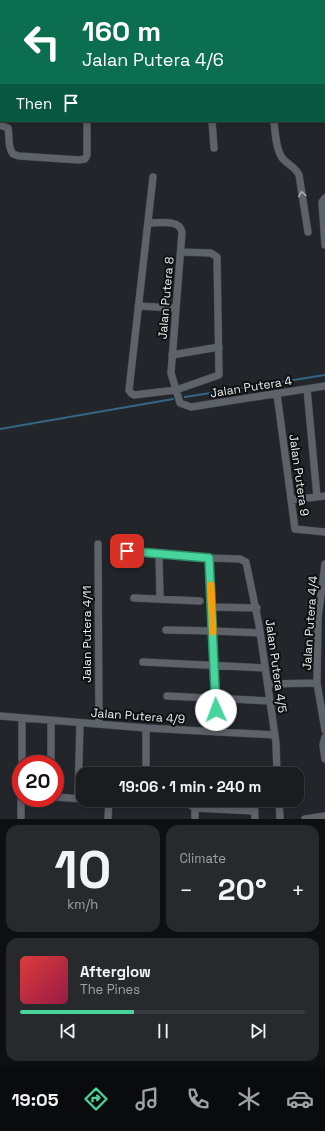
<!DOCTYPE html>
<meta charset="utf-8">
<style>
:root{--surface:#1a1c20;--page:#27292d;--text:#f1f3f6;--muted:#9fa1a5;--line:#383a3e;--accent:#48d49d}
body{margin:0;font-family:"Space Grotesk",sans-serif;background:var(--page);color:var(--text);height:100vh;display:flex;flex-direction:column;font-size:15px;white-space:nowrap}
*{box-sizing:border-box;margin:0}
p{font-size:13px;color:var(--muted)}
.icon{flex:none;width:22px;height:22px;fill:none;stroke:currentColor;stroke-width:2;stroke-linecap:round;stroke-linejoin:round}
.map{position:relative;height:819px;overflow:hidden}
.sheet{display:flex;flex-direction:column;gap:6px;padding:6px;background:#0e0f12;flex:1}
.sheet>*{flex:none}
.hud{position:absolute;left:0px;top:0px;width:325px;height:122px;box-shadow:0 2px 6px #0003,0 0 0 1px var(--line);background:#0b6e4f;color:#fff;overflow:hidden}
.speed{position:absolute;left:12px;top:755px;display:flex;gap:8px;font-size:20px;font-weight:700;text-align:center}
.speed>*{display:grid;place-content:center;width:52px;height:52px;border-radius:50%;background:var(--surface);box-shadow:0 2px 6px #0003,0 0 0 1px var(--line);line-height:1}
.speed .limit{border:6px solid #d22;background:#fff;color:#111}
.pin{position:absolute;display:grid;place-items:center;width:34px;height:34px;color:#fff;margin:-17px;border-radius:8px;box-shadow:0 2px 6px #0006}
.me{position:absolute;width:44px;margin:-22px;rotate:358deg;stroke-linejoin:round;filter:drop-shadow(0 0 3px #0008)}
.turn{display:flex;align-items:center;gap:14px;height:84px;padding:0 16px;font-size:18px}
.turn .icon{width:52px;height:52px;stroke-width:2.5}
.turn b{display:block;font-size:28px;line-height:34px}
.then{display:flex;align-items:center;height:38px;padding:0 16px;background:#0003;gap:8px;font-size:15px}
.big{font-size:30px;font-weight:600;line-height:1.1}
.sheet .card{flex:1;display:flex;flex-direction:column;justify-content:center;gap:6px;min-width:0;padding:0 14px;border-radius:12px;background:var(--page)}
.sheet .dial{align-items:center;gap:0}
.dial b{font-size:52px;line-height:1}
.song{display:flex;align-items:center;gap:12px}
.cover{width:48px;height:48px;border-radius:6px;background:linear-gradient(135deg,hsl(0 70% 55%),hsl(340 70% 35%))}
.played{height:4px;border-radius:2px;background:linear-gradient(90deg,var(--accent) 40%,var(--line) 40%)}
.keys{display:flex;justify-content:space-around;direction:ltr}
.heat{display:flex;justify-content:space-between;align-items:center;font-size:22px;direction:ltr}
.sheet .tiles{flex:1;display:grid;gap:6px;grid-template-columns:1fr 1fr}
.card:last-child{grid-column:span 2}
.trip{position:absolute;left:76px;top:767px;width:228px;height:40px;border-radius:12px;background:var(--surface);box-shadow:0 2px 6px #0003,0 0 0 1px var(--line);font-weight:600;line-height:40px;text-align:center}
.tabs{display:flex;height:64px;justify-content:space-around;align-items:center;background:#0a0b0d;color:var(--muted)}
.tabs .icon{width:28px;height:28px}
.tabs .active{color:var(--accent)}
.tabs b{font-size:18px;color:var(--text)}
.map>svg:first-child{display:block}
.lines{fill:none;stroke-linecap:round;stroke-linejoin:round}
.stream{stroke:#346685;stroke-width:2}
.canal{stroke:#346685;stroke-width:7}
.minor-casing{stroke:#414549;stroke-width:8}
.minor{stroke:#5e6269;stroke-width:7}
.oneway{stroke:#acafb4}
.route-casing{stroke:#2f8a66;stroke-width:10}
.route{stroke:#48d49d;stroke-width:7}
.slow{stroke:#f59e0b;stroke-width:7}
.labels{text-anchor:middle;stroke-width:4;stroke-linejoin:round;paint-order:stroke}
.street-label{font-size:12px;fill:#ebeef1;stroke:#0d0f11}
</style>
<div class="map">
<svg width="325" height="819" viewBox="0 0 325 819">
<rect width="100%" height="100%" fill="#22262b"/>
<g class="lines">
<path class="stream" d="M185,397L325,375
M0,429L173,399"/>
<path class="canal" d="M0,19H1
M324,23H325"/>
<defs>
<path id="minor" d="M69,1V0
M149,1V0
M0,4H1
M0,23H1
M324,29H325
M0,47L1,44
M0,65H1
M0,95H1
M212,121L214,148
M274,121C275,131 276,153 284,160C289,165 296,168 299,175L308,232
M0,125L8,128C10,137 7,146 13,154L19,156L79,160L85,159L87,155V121
M153,177L129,390L131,393L134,395L176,390L219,375L217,257L211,253L181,252
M325,198L322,202L325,245
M148,223C159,223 180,219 182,232L171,373L180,403L191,407L325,386
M138,306L176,308
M172,355L219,347
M307,389L317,497
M277,394L295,529L325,532
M291,500L325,496
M98,544L99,724
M127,551L209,558L240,559L246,562L259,625L276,743L277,774
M159,554L160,599
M209,558L216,732
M325,564L318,618L317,683L325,730
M134,598L200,601
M212,607L257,608
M166,630L213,631L260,633
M143,662L265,668
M268,684L317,683
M167,696L270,701
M0,716L146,728L275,735
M51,721V764
M325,737L323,745L325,759
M22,764V719
M146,774V728
M55,797L83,799
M78,798L80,723
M120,800L189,804L195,808V819
M254,800L255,819
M279,800L280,819
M195,808L255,811
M21,819V798
M108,819L109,800
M305,819L325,816"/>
</defs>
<use href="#minor" class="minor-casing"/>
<use href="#minor" class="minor"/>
</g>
<defs><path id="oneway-chevron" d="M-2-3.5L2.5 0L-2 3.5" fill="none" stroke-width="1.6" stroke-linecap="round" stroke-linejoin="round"/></defs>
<use class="oneway" href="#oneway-chevron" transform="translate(302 194) rotate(-98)"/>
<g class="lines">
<defs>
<path id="route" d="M127,551L209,558L216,710"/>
</defs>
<use href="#route" class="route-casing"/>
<use href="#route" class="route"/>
<path class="slow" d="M211,585L213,632"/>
</g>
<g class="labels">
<g class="street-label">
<text transform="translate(166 298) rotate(-85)" y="4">Jalan Putera 8</text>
<text transform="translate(251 387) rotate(-9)" y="4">Jalan Putera 4</text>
<text transform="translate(299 475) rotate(82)" y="4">Jalan Putera 9</text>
<text transform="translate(310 623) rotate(-86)" y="4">Jalan Putera 4/4</text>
<text transform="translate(87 634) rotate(-90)" y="4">Jalan Putera 4/11</text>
<text transform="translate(276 666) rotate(82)" y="4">Jalan Putera 4/5</text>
<text transform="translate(138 716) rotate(4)" y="4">Jalan Putera 4/9</text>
</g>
</g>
</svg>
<div class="speed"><div class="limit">20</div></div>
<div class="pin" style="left:127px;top:551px;background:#d93025"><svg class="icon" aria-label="arrive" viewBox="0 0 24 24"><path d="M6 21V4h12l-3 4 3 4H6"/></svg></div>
<svg class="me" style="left:216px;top:710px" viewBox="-20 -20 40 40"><circle r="19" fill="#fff"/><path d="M0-13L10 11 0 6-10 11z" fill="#48d49d"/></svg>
<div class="trip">19:06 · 1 min · 240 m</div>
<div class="hud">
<div class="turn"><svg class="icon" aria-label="left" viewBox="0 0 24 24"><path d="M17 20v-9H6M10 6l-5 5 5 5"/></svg><div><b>160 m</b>Jalan Putera 4/6</div></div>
<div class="then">Then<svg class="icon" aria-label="arrive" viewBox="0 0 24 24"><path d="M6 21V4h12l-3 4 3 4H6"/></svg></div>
</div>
</div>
<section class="sheet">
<div class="tiles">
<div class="card dial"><b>10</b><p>km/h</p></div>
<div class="card"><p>Climate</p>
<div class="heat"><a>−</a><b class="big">20°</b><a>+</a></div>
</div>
<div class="card">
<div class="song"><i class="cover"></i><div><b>Afterglow</b><p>The Pines</p></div></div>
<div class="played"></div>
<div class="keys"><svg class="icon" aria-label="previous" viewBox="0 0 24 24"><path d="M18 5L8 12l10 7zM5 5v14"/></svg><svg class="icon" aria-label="pause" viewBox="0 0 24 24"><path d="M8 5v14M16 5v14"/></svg><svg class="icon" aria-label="next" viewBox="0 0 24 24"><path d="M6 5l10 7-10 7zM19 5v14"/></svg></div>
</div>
</div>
</section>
<nav class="tabs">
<b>19:05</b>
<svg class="icon active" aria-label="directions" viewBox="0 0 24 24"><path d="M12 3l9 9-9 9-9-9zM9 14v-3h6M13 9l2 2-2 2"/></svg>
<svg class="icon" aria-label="music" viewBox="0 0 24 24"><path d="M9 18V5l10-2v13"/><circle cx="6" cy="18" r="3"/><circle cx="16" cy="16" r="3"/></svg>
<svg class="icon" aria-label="phone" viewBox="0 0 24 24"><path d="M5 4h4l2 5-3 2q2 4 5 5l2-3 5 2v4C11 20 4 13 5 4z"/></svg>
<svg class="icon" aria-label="climate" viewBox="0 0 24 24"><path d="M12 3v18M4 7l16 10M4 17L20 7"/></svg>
<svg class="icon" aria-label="car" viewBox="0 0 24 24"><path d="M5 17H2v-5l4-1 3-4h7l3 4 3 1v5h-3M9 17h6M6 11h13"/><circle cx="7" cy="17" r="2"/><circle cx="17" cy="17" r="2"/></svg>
</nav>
